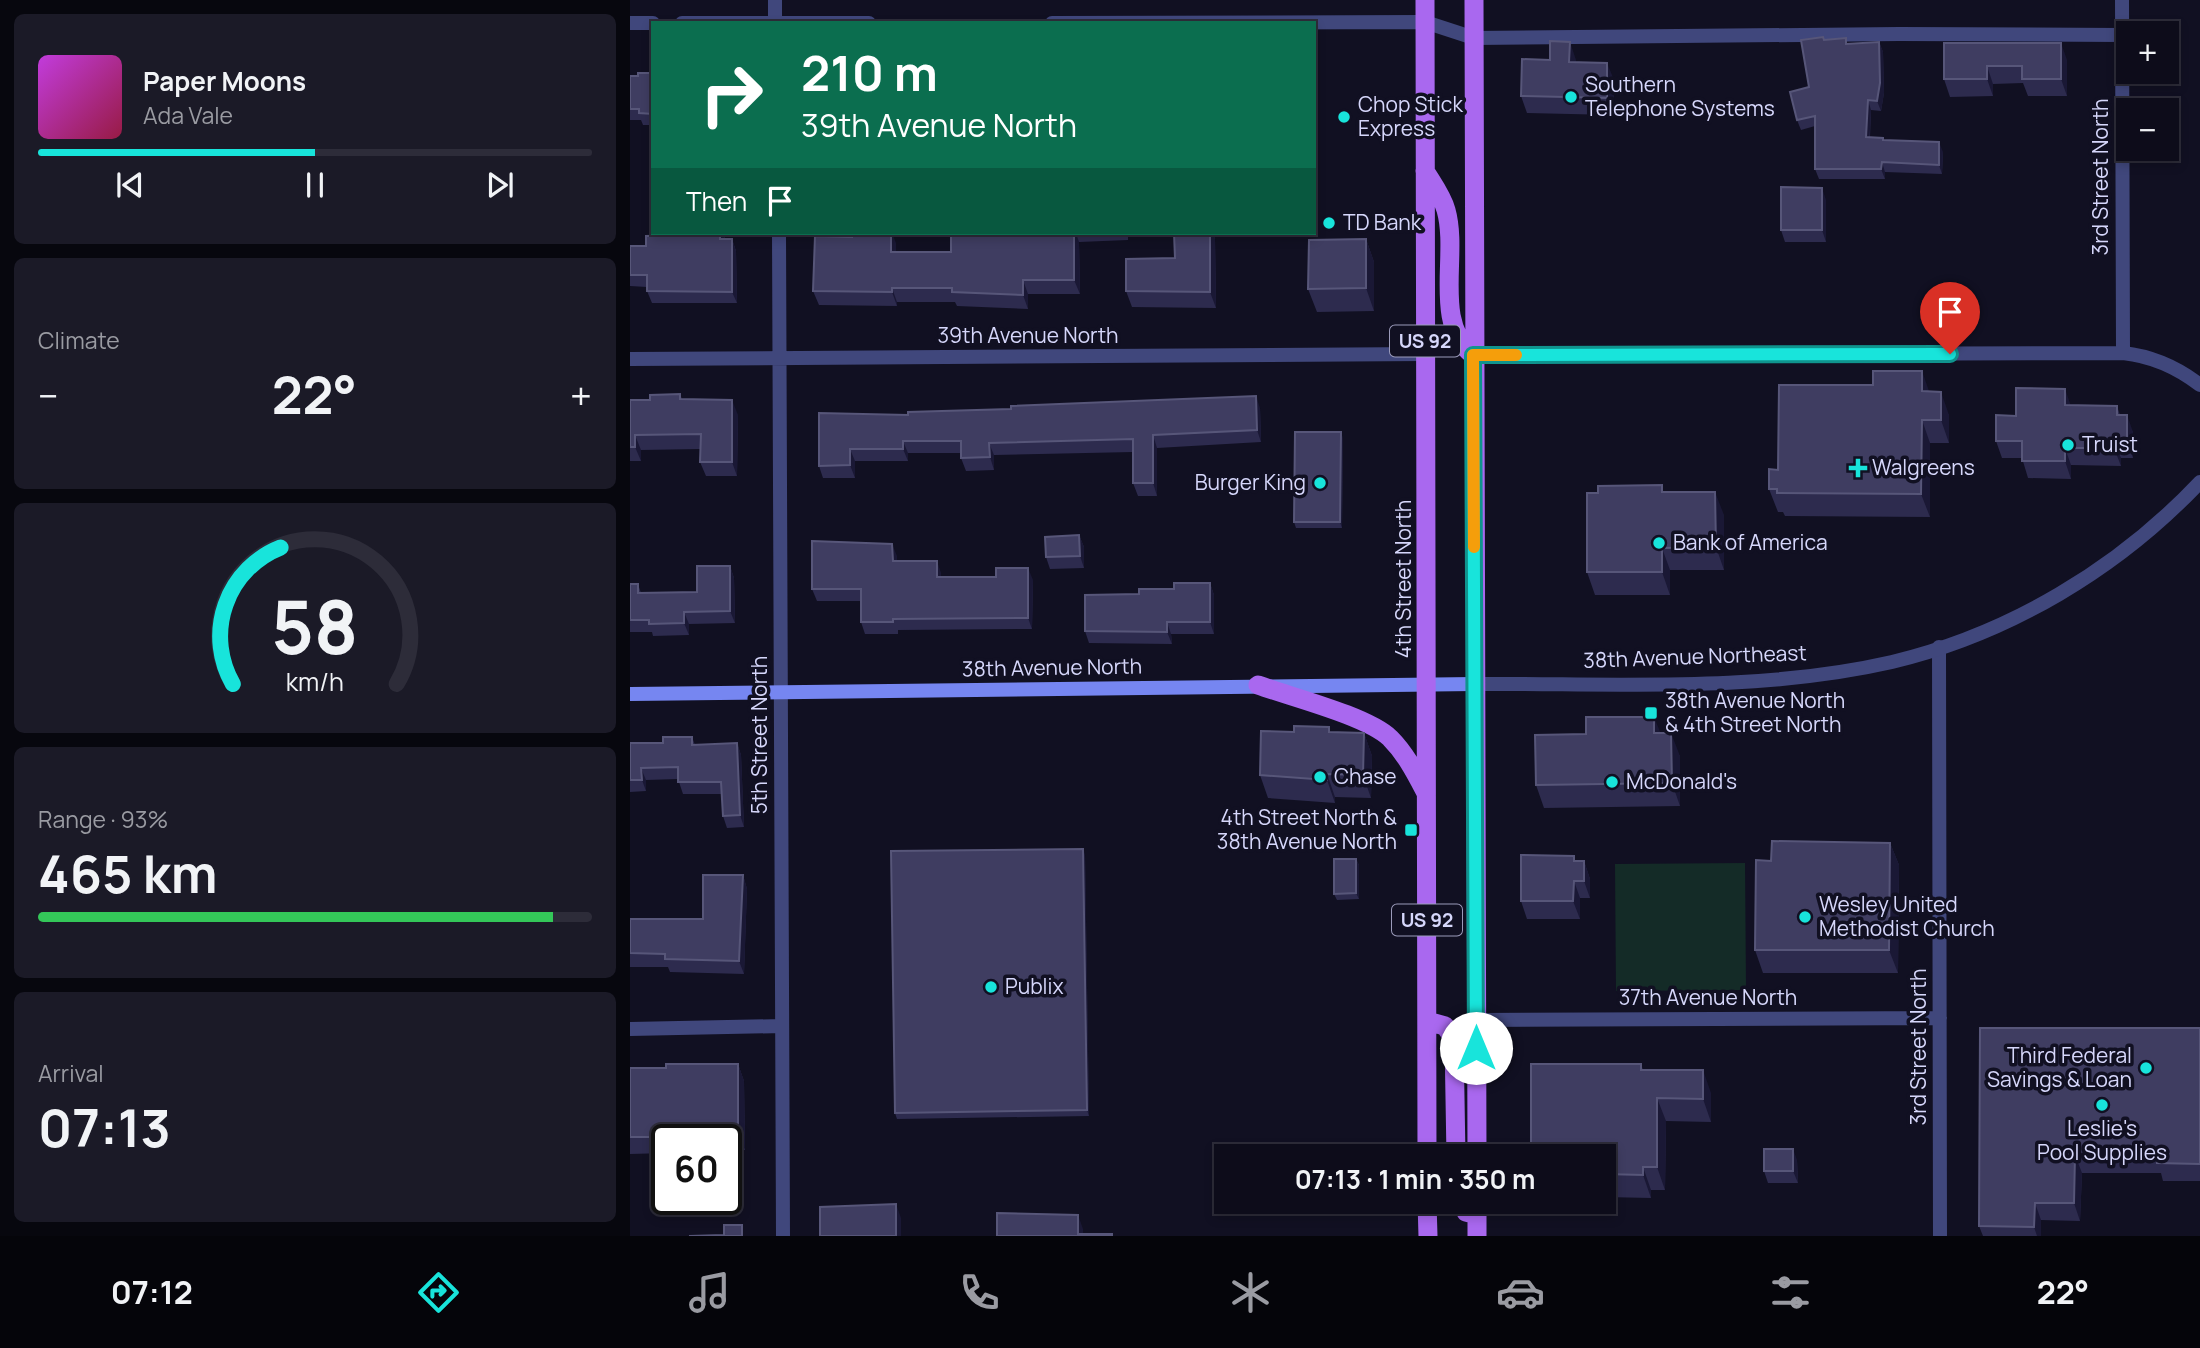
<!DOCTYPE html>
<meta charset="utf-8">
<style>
:root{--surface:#0d0c1a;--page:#1b1a27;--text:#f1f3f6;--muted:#9a9ba2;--line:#2d2c39;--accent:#18e4db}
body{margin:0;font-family:Manrope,sans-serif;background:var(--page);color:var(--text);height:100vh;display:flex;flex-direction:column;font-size:26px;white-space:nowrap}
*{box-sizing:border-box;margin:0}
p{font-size:23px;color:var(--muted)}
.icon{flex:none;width:38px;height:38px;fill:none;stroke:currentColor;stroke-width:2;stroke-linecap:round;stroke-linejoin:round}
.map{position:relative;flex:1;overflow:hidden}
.sheet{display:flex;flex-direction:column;gap:14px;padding:14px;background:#07070e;width:630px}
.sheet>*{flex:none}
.hud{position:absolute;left:21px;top:21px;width:665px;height:214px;border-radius:0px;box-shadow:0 4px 10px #0003,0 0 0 2px var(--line);background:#0b6e4f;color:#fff;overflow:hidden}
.fabs{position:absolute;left:1486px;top:21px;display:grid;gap:14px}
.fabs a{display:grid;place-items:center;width:63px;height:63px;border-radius:0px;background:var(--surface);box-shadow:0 4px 10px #0003,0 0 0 2px var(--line);font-size:35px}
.speed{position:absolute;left:21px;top:1124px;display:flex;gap:14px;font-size:35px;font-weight:700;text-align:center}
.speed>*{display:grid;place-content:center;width:91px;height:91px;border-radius:50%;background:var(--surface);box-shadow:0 4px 10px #0003,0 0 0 2px var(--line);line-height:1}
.speed .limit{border:4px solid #111;border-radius:10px;background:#fff;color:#111}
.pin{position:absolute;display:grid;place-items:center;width:60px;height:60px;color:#fff;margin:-72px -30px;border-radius:50% 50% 50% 0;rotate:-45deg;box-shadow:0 0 7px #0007}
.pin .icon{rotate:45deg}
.me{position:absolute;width:77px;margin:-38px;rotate:0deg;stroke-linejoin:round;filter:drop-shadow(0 0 5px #0008)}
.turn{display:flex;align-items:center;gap:24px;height:147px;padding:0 35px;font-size:32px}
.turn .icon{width:91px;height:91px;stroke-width:2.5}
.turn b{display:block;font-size:49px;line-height:60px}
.then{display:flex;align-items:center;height:66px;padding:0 35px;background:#0003;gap:14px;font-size:26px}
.big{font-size:52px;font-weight:700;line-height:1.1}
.sheet .tile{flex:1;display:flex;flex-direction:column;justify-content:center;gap:10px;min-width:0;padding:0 24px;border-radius:10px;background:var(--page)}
.sheet .dial{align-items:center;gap:0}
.dial svg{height:182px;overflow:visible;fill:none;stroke:var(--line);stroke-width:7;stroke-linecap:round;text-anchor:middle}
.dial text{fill:var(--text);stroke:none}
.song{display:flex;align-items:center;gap:21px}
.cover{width:84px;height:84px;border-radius:10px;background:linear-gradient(135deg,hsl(290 70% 55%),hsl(340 70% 35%))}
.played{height:7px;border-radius:4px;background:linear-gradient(90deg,var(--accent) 50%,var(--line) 50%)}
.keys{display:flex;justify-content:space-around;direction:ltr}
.heat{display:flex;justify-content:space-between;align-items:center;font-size:38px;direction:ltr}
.charge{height:10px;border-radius:5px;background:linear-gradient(90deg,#34c759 93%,var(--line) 0)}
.trip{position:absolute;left:584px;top:1144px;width:402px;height:70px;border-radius:0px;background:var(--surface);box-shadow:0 4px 10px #0003,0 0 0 2px var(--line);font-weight:700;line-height:70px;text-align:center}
.menu{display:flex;height:112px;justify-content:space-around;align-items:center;background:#05050a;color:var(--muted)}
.menu .icon{width:49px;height:49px}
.menu .selected{color:var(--accent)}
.menu b{font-size:32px;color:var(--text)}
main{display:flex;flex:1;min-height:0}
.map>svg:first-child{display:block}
.green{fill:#142b27}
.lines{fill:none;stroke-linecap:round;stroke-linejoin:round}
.minor{stroke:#40477c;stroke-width:14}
.tertiary{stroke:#40477c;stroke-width:14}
.secondary{stroke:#7686f1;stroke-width:14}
.primary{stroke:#a968ef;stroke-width:19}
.wall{fill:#2d2b4e}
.shaded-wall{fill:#1a1835}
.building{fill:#3f3d61;stroke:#575679;stroke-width:2}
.route-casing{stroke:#10948e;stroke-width:18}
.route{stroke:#18e4db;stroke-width:12}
.slow{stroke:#f59e0b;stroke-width:12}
.poi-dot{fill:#18e4db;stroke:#111022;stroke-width:2.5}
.labels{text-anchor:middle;stroke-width:7;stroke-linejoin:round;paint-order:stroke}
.shield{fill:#111022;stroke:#9b9bba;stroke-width:2}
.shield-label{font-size:19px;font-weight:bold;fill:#d6d7fb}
.poi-label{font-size:21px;fill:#d6d7fb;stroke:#111022;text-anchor:start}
.street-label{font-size:21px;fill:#d6d7fb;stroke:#111022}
</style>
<main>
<section class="sheet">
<div class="tile">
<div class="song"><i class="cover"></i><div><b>Paper Moons</b><p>Ada Vale</p></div></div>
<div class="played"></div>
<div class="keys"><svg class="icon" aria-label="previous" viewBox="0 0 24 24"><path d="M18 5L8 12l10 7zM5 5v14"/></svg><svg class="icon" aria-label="pause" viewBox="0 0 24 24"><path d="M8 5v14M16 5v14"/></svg><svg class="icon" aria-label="next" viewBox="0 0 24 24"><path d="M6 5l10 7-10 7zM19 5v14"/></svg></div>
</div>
<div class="tile"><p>Climate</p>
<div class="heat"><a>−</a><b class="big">22°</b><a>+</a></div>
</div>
<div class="tile dial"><svg viewBox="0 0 100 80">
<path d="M14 69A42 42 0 1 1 86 69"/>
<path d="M14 69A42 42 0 0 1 35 9" stroke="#18e4db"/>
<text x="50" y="56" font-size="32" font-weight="700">58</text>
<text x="50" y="72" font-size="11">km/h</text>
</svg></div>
<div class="tile"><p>Range · 93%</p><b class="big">465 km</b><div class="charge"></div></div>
<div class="tile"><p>Arrival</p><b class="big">07:13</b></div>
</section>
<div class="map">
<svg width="1570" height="1236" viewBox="0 0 1570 1236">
<rect width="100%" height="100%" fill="#111022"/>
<path class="green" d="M1115,863L1116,990L986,991L985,864Z"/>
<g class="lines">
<path class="minor" d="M145,0V23
M1492,0L1493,353
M0,23H23
M52,23H239
M422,23L795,22L844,38L1269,34L1492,35
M149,233L153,1236
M843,355L1493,353C1521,356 1548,368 1570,385
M0,359L795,354
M1309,647L1310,1236
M846,1020L1310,1018
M0,1029L152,1026"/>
<path class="tertiary" d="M844,684C982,683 1127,693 1262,662C1379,634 1488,569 1570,482"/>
<path class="secondary" d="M0,694L844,684"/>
<path class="primary" d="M795,0L797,1157
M844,0L847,1157
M795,171C803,184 812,196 816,210C829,256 802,322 843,355
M628,685C661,697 737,716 760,738C776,754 786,774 796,793
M797,1021L815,1026L824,1039L826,1157
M797,1202L798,1236
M831,1202L836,1212L847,1215
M847,1202V1236"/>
</g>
<path class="wall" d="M1194,40L1218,44L1249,42L1253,52L1254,93L1251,111L1241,110L1240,137L1253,138L1254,140L1313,152L1312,174L1255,172V179H1189L1185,169V126L1171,130L1167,120Z
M1314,43L1437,60V96H1398L1393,83L1363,84V96L1320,97L1314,79Z
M946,60V62L984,80L983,115L897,113L891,96Z
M23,73V125H13L11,120H0V76H8Z
M1196,200V242H1155L1151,230Z
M61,233H95V239H102L106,251L107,303H22L17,291V287L0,286V246H16L61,235Z
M364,233H498V240L449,242L450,294H398V309L327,306L325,302H267V306L189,305L183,291L222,237L266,243V252H321L364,236Z
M580,233H583L585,239L586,308L502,307L496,291Z
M736,239L744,262V311L687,312L678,289Z
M1299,392L1319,415V443H1300V517L1155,516L1153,512H1148L1139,489L1148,470Z
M50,394L52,399L108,415L107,476H76L70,462V449L11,450V461H0V400H20Z
M1441,406H1487L1490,415L1503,432V458H1491V466L1441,465V479L1398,478L1392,458H1372L1366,441L1386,416Z
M630,408L631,442L527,448V496H508L503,483V452L364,455V470L336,471L331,458V453H278V461H225V478H193L189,466L278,415Z
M713,438L712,528H666L664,522Z
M1034,492L1094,515V570H1040V595H965L957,572Z
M449,535L454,547V568L420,569L416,557Z
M267,556V561L311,573V577L403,580L402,629L268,630V634H235L231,622V601H187L182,589Z
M100,566L104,578L105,623L59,624V635L23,636L22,632H0V584H8L11,593L67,592Z
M580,583L584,595V634H541L542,644L459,643L455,631L509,594Z
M700,732L734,733L742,756L741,798L705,797V803L638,798L630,775Z
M1030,733L1050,756V806L914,808L906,785Z
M62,737L65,745L107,743L111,755L114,827L97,828L93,816L92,794H53L48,779L16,780V791L0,792V743H33Z
M1260,843L1269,865L1268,973H1133L1125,950L1141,861Z
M455,855L459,1116L267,1119L265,1113Z
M726,859L729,865V899L707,900L704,894Z
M946,861H954L960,879V898H950V919H897L891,901Z
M113,875L117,889L114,974L40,972L38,967H0V919H73Z
M1570,1028V1181H1533L1531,1173H1452L1450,1221L1411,1220V1236H1353L1349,1226Z
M108,1064L114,1081L115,1150H96V1139H37V1153L0,1154V1068H36Z
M1011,1064L1013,1070L1081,1093V1122L1036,1121L1035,1190H1021V1198L975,1197V1157Z
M1167,1160L1168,1183H1138L1134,1171Z"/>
<path class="shaded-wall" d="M940,42L946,60L945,80L939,62Z
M1249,42L1253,52L1254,93L1251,111L1247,101Z
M1431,43L1437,60V96L1431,79Z
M977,63L984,80L983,115L977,98Z
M1357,66L1363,84V96L1357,79Z
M1238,100L1241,110L1239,146L1236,137Z
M1309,142L1313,152L1312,174L1309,165Z
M1252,162L1255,172V179L1251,169Z
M1192,188L1196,200V242L1192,230Z
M90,233H95L94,251L90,239Z
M261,233H262L266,243V266L261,252Z
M444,233H446L449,242L450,294L444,280Z
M580,233H583L585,239L586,308L580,292Z
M102,239L106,251L107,303L102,292Z
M736,239L744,262V311L736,288Z
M393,280L398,294V309L393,295Z
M262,288L267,302V306L262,292Z
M1292,371L1300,394L1292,391Z
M1435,389L1441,406L1435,405Z
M1311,392L1319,415V443L1311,420Z
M626,396L630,408L631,442L627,430Z
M102,400L108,415L107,476L102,462Z
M1497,415L1503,432V458L1497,441Z
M1292,420L1300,443V517L1291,494Z
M711,432L713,438L712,528L710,522Z
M5,435L11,450V461L5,447Z
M523,435L527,448V496L523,483Z
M1484,440L1491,458V466L1484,448Z
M273,441L278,453V461L273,449Z
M359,443L364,455V470L360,457Z
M1435,448L1441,465V479L1435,461Z
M220,449L225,461V478L220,465Z
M1085,492L1094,515V570L1086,547Z
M449,535L454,547V568L450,556Z
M262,544L267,556V573L263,561Z
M1032,548L1040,570V595L1032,572Z
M307,561L311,573V589L307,577Z
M100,566L104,578L105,623L100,611Z
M398,568L403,580L402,629L398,618Z
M580,583L584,595V634L580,622Z
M54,612L59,624V635L54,623Z
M537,622L541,634L542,644L537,632Z
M1024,717L1033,739L1024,733Z
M734,733L742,756L741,798L733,775Z
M1041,733L1050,756V806L1042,783Z
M107,743L111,755L114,827L110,815Z
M11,768L16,780V791L12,780Z
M697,774L705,797V803L697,780Z
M1260,843L1269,865L1268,973L1259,950Z
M453,849L455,855L459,1116L457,1110Z
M726,859L729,865V899L726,893Z
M954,861L960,879V898L954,881Z
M113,875L117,889L114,974L109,961Z
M944,881L950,898V919L943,901Z
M108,1064L114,1081L115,1150L108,1133Z
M1073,1070L1081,1093V1122L1073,1099Z
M1027,1098L1036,1121L1035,1190L1027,1167Z
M1163,1149L1167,1160L1168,1183L1163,1171Z
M1445,1155L1452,1173L1450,1221L1444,1203Z
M1013,1167L1021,1190V1198L1013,1175Z
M1405,1203L1411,1220V1236H1407L1404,1227Z
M266,1204L271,1218V1236H266Z
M448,1215L453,1229V1236L448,1234Z"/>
<path class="building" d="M1193,37L1194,40L1216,38V44L1249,42L1250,83L1247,101L1238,100L1236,137L1253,138V140L1309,142V165L1252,162L1251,169H1185V116L1167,120L1160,92L1179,87L1171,40Z
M920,41L940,42L939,62L977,63V98L891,96L892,59L920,60Z
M1314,43H1431V79H1392V66H1357V79H1314Z
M8,73H23V114L9,113V109H0V76H8Z
M1151,187L1192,188V230H1151Z
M61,233H90V239H102V292L17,291V275H0V246H16V236L61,235Z
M222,233H261V252H321V236H364V233H444V280H393V295L322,292V288H262V292L183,291L185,236L222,237Z
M544,233H580V292L496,291V259L545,258Z
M736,239V288L678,289L679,240Z
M1243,371H1292V391L1311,392V420H1292L1291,494L1147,493V489H1139V469L1148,470L1149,385H1243Z
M1386,388L1435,389V405L1487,406V415H1497V441L1484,440V448H1435V461H1392V441H1366V415L1386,416Z
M50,394V399L102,400V462H70L71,434L5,435V447H0V400H20V395Z
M626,396L627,430L523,435V483H503V439L359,443L360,457L331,458V441H273V449H220V465L189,466V413L278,415V412L381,409V406Z
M665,432H711L710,522H664Z
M1032,485V492H1085L1086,547L1032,548V572H957V493H968V486Z
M449,535L450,556L416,557L415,537Z
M182,541L262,544L263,561H307V577H366V568H398V618L263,619V622H231V589H182Z
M67,566H100V611L54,612V623L19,624V620H0V584H8V593L67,592Z
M544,583H580V622H537V632L455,631V595L509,594V589H544Z
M956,717H1024V733H1041L1042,783L906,785L905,735L956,734Z
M664,726L699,727V732L734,733L733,775L697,774V780L630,775L631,731L664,732Z
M33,737H62V745L107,743L110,815L93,816L91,782H48V767L11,768L12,780H0V743H33Z
M1142,841L1260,843L1259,950H1125L1126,860L1141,861Z
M453,849L457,1110L265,1113L261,851Z
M891,855L944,856V861H954V881H944L943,901H891Z
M704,859H726V893L704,894Z
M73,875H113L109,961L35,959V954L0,953V919H73Z
M1350,1028H1570V1164L1527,1163V1155H1445L1444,1203H1405L1404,1227L1349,1226Z
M36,1064H108V1133H64V1137H0V1068H36Z
M901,1064H1011V1070H1073V1099L1027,1098V1167H1013V1175L975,1174V1157H901Z
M1134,1149H1163V1171H1134Z
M266,1204V1236H190V1207Z
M367,1213L448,1215V1234H482V1236H367Z
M94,1225H112V1236H59L94,1235Z"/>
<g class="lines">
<defs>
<path id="route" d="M846,1048L843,355L1320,354"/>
</defs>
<use href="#route" class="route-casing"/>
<use href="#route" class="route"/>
<path class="slow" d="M844,547L843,355H886"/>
</g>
<g class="poi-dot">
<circle cx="941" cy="97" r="7"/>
<circle cx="714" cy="117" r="7"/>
<circle cx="699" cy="223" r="7"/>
<circle cx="1438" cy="445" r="7"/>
<path d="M1224.5 457.5h7v7h7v7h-7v7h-7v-7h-7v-7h7z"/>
<circle cx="690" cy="483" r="7"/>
<circle cx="1029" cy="543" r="7"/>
<rect x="1014" y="706" width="14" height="14" rx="3.5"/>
<circle cx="690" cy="777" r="7"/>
<circle cx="982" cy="782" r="7"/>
<rect x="774" y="823" width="14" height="14" rx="3.5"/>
<circle cx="1175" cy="917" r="7"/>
<circle cx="361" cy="987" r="7"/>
<circle cx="1516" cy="1068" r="7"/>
<circle cx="1472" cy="1105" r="7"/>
</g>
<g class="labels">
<g class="shield">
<rect x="760" y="325.5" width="70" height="31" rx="5"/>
<rect x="762" y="904.5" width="70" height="31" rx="5"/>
</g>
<g class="shield-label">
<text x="795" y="348">US 92</text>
<text x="797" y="927">US 92</text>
</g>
<g class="poi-label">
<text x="955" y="92">Southern<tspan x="955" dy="24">Telephone Systems</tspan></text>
<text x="728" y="112">Chop Stick<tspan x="728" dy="24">Express</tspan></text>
<text x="713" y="230">TD Bank</text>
<text x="1452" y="452">Truist</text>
<text x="1242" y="475">Walgreens</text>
<text x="676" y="490" text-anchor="end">Burger King</text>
<text x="1043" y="550">Bank of America</text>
<text x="1035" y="708">38th Avenue North<tspan x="1035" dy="24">&amp; 4th Street North</tspan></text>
<text x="704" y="784">Chase</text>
<text x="996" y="789">McDonald's</text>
<text x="767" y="825" text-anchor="end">4th Street North &amp;<tspan x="767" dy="24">38th Avenue North</tspan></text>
<text x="1189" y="912">Wesley United<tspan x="1189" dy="24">Methodist Church</tspan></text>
<text x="375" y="994">Publix</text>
<text x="1502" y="1063" text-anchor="end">Third Federal<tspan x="1502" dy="24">Savings &amp; Loan</tspan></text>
<text x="1472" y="1136" text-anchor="middle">Leslie's<tspan x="1472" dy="24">Pool Supplies</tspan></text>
</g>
<g class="street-label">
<text transform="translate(1471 177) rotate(-90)" y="7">3rd Street North</text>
<text x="398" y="343">39th Avenue North</text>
<text transform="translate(774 579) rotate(-90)" y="7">4th Street North</text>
<text transform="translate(1065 657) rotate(-2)" y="7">38th Avenue Northeast</text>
<text transform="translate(422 668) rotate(-1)" y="7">38th Avenue North</text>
<text transform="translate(130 735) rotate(-90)" y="7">5th Street North</text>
<text x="1078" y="1005">37th Avenue North</text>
<text transform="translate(1289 1047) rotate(-90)" y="7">3rd Street North</text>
</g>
</g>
</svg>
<div class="fabs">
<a>+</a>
<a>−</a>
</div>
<div class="speed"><div class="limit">60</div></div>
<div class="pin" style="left:1320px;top:354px;background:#d93025"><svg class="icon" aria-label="arrive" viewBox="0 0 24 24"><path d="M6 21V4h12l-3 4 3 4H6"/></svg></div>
<svg class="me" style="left:846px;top:1048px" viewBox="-20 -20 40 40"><circle r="19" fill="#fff"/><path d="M0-13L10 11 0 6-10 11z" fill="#18e4db"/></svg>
<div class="trip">07:13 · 1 min · 350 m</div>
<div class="hud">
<div class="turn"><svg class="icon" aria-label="right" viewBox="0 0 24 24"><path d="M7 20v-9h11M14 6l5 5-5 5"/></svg><div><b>210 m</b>39th Avenue North</div></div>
<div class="then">Then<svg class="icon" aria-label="arrive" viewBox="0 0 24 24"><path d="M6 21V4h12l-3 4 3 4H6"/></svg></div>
</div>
</div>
</main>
<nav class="menu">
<b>07:12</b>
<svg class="icon selected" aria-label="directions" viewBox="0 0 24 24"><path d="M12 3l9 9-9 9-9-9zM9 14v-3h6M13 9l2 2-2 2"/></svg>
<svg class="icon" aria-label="music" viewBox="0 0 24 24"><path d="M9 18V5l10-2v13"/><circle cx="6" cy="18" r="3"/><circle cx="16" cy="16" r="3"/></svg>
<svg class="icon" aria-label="phone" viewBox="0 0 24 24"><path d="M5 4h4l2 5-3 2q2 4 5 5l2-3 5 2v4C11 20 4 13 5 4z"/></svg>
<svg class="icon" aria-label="climate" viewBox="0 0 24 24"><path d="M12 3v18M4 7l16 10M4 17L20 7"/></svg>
<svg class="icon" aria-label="car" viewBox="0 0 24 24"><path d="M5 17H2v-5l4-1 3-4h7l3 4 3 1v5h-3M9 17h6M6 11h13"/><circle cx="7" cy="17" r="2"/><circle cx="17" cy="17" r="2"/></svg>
<svg class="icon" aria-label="filters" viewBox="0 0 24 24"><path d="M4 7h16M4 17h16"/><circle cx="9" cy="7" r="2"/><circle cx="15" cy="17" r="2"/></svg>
<b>22°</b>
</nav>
